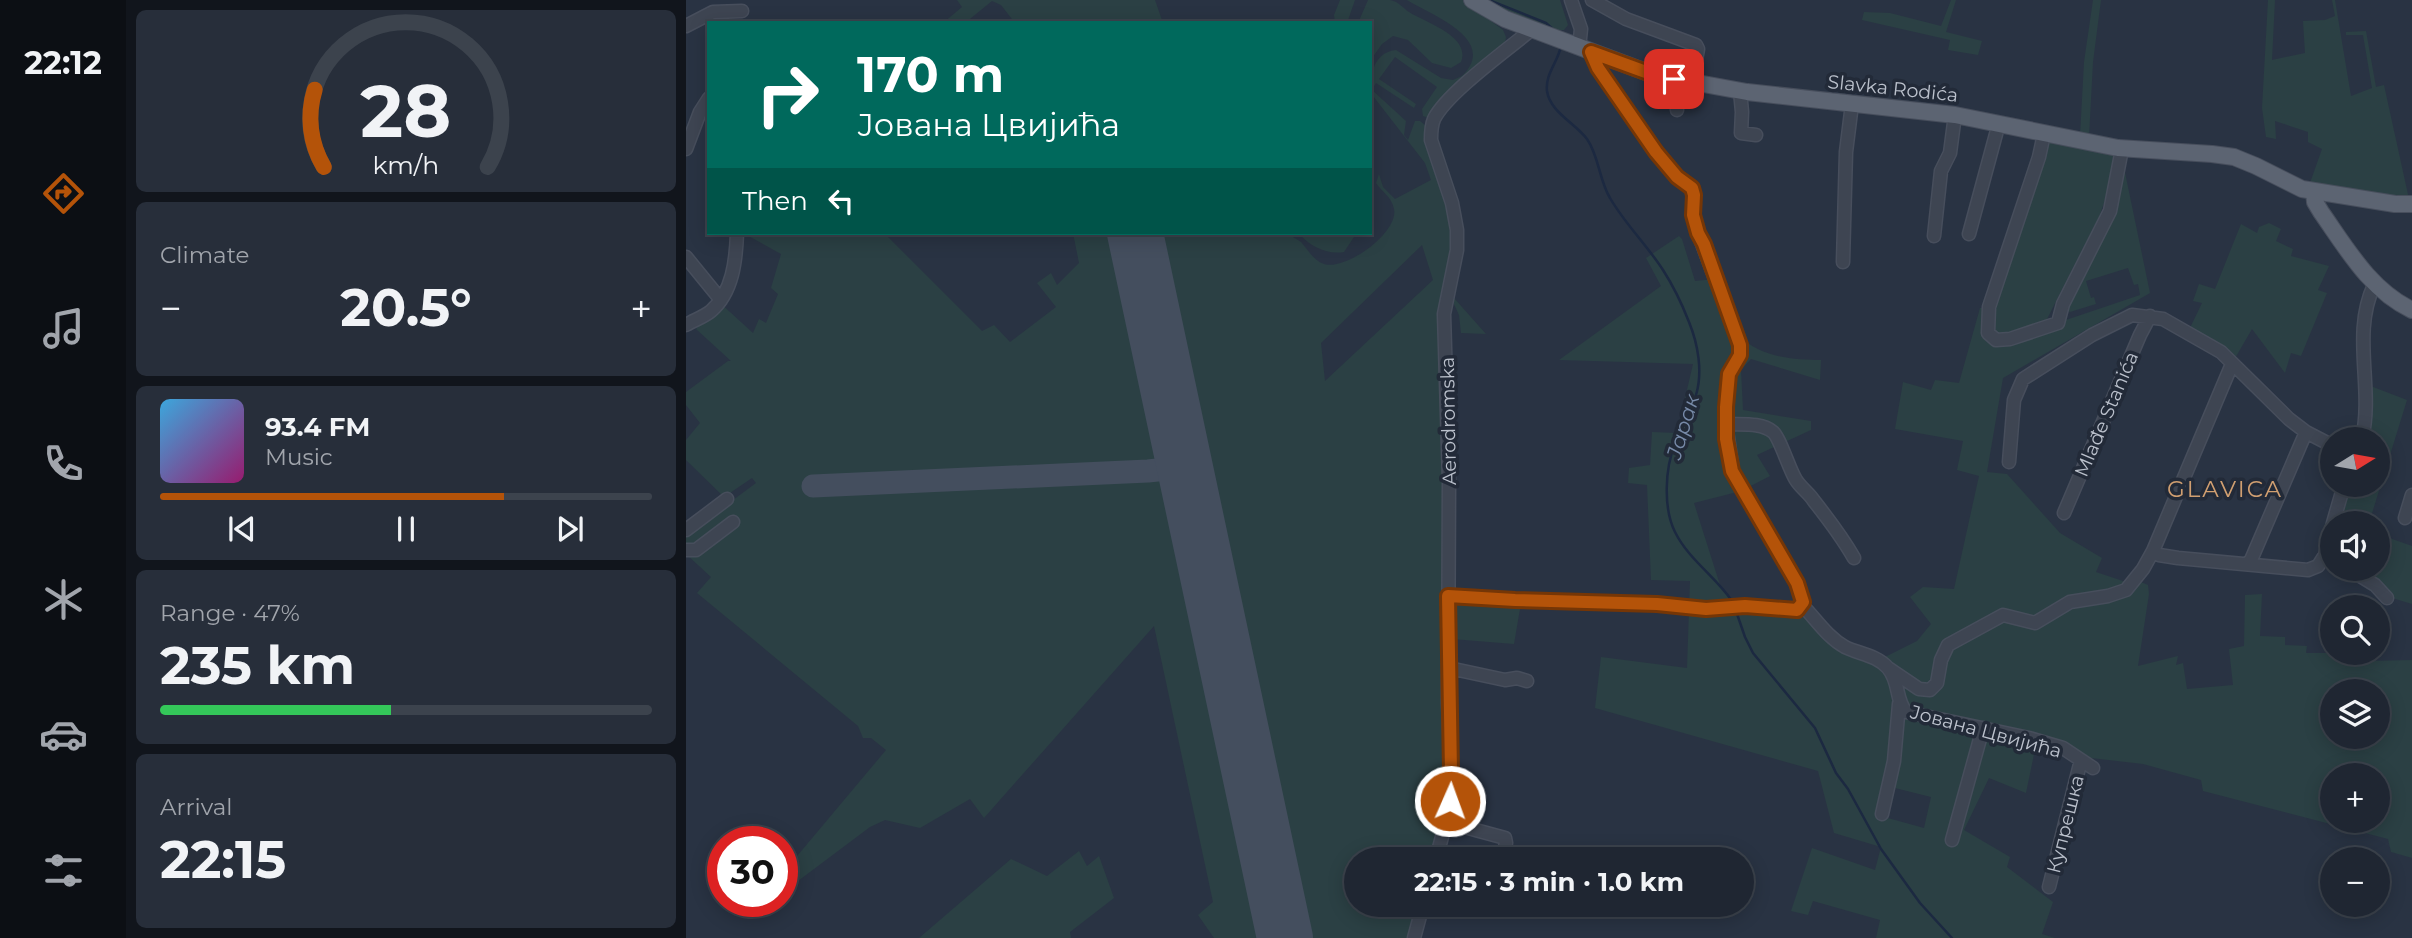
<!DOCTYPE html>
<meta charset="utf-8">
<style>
:root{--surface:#1f2632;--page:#272e3a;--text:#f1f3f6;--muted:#a1a5ac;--line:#3c434d;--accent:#b45309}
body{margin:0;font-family:Montserrat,sans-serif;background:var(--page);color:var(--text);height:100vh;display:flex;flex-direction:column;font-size:26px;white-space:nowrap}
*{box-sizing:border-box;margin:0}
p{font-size:23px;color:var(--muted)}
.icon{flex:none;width:38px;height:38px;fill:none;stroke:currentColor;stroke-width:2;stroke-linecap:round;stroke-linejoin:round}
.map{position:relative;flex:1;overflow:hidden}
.sheet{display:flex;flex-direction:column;gap:10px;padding:10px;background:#11151c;width:560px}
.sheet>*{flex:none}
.top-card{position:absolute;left:21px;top:21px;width:665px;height:214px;border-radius:0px;box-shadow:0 4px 18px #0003,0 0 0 2px var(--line);background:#00695c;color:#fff;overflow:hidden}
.needle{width:46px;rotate:79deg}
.tools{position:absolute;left:1634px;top:427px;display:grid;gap:14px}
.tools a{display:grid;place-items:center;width:70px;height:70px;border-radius:50%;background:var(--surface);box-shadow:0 4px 18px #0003,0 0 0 2px var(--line);font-size:35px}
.speed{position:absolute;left:21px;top:826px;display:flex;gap:14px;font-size:35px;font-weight:700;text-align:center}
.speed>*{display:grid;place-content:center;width:91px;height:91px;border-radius:50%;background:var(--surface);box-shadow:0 4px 18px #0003,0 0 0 2px var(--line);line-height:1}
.speed .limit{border:10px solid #d22;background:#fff;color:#111}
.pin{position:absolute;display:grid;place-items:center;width:60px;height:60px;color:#fff;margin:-30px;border-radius:14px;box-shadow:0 4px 10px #0006}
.me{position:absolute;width:77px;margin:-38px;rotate:2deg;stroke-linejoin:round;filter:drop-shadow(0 0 5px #0008)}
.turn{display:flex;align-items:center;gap:24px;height:147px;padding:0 35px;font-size:32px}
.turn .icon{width:91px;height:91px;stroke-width:2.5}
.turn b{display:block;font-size:49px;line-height:60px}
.then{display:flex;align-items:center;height:66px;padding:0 35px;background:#0003;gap:14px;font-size:26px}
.big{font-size:52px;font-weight:700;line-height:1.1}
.sheet .card{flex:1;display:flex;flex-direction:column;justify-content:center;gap:10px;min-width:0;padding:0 24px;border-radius:10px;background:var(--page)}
.sheet .dial{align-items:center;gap:0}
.dial svg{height:182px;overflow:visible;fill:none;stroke:var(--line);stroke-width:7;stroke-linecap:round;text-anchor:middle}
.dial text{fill:var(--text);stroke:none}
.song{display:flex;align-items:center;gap:21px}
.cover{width:84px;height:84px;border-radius:10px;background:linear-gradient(135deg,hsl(200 70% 55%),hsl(320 70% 35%))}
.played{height:7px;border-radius:4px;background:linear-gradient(90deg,var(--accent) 70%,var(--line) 70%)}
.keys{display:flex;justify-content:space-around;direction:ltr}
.heat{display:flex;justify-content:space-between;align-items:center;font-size:38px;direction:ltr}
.charge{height:10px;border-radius:5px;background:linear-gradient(90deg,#34c759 47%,var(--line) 0)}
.trip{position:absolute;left:658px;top:847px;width:410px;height:70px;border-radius:35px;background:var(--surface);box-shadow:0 4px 18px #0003,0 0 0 2px var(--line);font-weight:700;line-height:70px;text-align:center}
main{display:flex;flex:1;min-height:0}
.tab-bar{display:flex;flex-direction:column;width:126px;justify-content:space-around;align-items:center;background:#0c0f14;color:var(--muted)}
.tab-bar .icon{width:49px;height:49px}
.tab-bar .current{color:var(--accent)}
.tab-bar b{font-size:32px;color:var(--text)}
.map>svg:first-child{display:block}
.green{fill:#2b4044;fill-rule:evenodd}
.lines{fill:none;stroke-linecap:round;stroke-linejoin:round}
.stream{stroke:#1c2941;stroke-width:2.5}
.taxiway{stroke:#444e5e;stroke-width:23}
.runway{stroke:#444e5e;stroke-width:56}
.minor-casing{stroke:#474e5c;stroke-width:15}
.major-casing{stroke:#474e5c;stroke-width:18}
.minor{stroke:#3e4552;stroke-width:12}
.major{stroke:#5c6472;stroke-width:16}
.route-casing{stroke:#753606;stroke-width:18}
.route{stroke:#b45309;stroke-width:12}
.labels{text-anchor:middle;stroke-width:7;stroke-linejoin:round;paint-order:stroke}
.street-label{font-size:19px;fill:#bbc1cc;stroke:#222a38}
.water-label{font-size:21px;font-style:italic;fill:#778aa8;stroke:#222a38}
.quarter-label{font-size:23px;letter-spacing:2px;fill:#d09f71;stroke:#222a38}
</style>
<main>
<nav class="tab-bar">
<b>22:12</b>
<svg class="icon current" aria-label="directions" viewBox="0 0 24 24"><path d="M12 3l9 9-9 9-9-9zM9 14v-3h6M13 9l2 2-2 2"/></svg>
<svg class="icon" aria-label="music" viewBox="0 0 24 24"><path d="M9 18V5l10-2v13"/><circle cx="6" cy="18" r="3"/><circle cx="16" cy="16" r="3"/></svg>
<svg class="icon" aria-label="phone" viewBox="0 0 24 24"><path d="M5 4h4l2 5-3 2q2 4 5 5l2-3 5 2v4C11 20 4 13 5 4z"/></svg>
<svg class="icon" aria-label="climate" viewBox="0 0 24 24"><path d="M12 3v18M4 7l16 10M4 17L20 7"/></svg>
<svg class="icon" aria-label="car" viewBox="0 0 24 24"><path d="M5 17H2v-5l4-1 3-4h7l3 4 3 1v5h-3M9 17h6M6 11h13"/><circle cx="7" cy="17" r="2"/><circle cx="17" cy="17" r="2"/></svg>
<svg class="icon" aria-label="filters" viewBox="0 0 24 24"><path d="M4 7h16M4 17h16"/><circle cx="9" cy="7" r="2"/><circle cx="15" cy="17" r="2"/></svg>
</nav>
<section class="sheet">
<div class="card dial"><svg viewBox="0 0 100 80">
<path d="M14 69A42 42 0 1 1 86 69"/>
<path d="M14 69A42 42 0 0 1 10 35" stroke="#b45309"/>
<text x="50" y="56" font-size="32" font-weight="700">28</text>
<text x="50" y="72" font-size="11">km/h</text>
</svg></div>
<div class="card"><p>Climate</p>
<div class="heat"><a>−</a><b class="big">20.5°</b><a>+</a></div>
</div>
<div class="card">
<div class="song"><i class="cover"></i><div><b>93.4 FM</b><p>Music</p></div></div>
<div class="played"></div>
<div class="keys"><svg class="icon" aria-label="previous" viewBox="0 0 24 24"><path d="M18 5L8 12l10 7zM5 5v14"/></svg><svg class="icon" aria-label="pause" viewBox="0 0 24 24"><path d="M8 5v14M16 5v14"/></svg><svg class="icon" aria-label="next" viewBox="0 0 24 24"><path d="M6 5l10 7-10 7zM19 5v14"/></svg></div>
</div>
<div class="card"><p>Range · 47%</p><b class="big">235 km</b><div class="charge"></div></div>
<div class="card"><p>Arrival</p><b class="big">22:15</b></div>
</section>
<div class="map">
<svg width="1726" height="938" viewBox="0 0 1726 938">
<rect width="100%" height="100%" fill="#293343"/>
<path class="green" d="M271,0H469L477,23H329L315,5L306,1L279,23H257L276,7Z
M654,0H669L661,23H649L648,15Z
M682,0C689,0 697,0 704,0C712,1 717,8 723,12C740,23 785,36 775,62L765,68L746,63L722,40L707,36L696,44L684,61V23H672Z
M721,0H777L817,30L820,37L819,44L743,118L737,116L736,109L751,87L709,57L693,79L730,104L728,108L690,83L686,90L720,121L718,135L722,140L729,121H734L740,126L742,146L759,192L768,248L757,300L762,776L748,859H670V905H734L725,938H528L512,915L527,902L468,626L298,818L284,799L234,828L199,820L184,827L96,893V874L200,750L185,738H177L172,726L11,593L25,577L0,554V535L70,483L66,478L38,497L0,460V440L14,423L0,405V392L42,361H45L10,329L33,302L67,333L73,319L80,323L92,294L85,288L95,254L57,233H198L296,331L308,325L324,342L370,307L351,283L365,273L371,285L393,263L387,233H602C606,237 611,239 615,242C623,251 627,260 638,264C660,271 713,232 708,209C706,197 696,192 690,183L693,174L697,187L709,199L745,180L739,163L687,96L684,101C684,81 684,53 710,50L755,78L767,80L776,76C814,39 743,14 721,0ZM736,245L747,280L639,381L635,343Z
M796,0H874L882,25L878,30H872L821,13Z
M1265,0H1270L1260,32L1296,41L1292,55L1262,50L1264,40L1176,20L1178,12L1204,13L1255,26Z
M1407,0H1415L1407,62L1403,137L1394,136L1398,62Z
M1582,0H1589L1586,60L1619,53L1617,21L1639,20L1649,16L1646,0H1649L1665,96L1686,88L1677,35H1660V32L1680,31L1690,87L1698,85L1723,199L1624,183L1636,149L1622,142V132L1589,121L1590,139L1580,137L1576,108Z
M1357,140L1428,154L1426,181L1413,217L1360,321L1310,337L1301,323Z
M1436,158L1464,293L1317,378L1301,472L1321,474L1374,533L1416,558L1410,572L1449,585L1455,582L1462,585L1463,594L1452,666L1492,656L1490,665L1497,663L1501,689L1547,685L1543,649L1558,646L1559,595L1576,594L1574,636L1599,637V645L1621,646L1620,653H1662L1680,661L1726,660V858L1705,852L1702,839L1517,791L1515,780L1457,764L1405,758L1385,746L1352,735L1340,793L1303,778L1278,830L1324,857L1321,867L1367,902L1356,934L1369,938H1190L1194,920L1127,901L1122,915L1105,911L1126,848L1189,870L1195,847L1148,833L1132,771L909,708L915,657L1001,668L1004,581L965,580L961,485L942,483L943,468L964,465L966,432L991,433L1007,364L873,360L975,286L960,258L993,236L996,239L1009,281L1029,279C1035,297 1040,321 1053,335C1072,357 1108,360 1135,360L1134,380L1065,359L1055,370L1057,410L1125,421V430L1071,455L1084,476L1055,491L1008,503L1034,585L1053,610C1064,609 1113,611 1122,615C1134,620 1142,637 1153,645C1167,656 1188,655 1201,669C1226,694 1198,783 1191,815L1238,828L1245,797L1205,787C1212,761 1222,705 1212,681C1209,672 1202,665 1195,659L1231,641L1245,624L1224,597L1237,587L1268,589L1293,476L1271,470L1277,441L1209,429L1217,382L1245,390L1249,380L1273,383L1294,308H1298L1295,328L1300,341L1306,345H1315L1366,329L1374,322L1454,295L1452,284L1448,285L1442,268L1400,281L1405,298L1408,297L1410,304L1384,312L1379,309L1383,294L1427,210ZM1647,691H1692V737H1647ZM1647,775H1692V821H1647Z
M1583,223L1595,229L1590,241L1607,249L1605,256L1643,266L1632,290L1641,293L1615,356L1605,353L1599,373L1566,329L1548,360L1503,330L1516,303L1507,301L1513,284L1529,289L1555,224L1571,233L1573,227Z
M612,233H670V234L658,252C640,255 624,246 612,233Z
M768,298L800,334L775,333L773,315L766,300Z
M1682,385L1721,400L1683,523H1652L1663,485H1692V439H1679Z
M1692,534L1726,546V604L1703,597L1660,569H1692Z
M767,600L835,603L828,644L766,639Z
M393,851L401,866L413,856L428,898L384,932L385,938H233L325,859L361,876Z"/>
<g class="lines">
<path class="stream" d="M803,0L860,23L868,30
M875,46C872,62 859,74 861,91C864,112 889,123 901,139C913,156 913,180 924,198C939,224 961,245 977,270C988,287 996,304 1003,322C1012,344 1017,372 1010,395C1004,412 995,427 989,444C979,468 977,508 989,532C1003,560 1029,576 1046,601
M1050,611L1059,637L1067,653L1129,728L1150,773L1162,789L1195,849L1234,903L1266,938"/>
<path class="taxiway" d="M127,486L462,471L499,467"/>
<path class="runway" d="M449,233L599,938"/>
<defs>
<path id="minor" d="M885,0L895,29L893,48
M906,0L940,19L1010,45L1012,49L1006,83
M0,26L27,12L56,11
M905,52C915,74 929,93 943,113C962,140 978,169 1006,188L1008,196L1007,215L1012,233L1054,345V355L1043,374L1040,424C1055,425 1075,422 1087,432C1094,438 1103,469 1110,480C1115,488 1123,493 1128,501C1143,520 1156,537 1168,558
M988,79L991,110
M1054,91L1056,112L1055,133L1070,135
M1358,134L1353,157L1303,307L1302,333L1310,340L1324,339L1372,323L1377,304L1424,211L1436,149
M0,149L14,112L23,98
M1283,234L1313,123
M1248,236L1255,171L1264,153L1269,115
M0,257L35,300
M1157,262L1160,152L1166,104
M0,325C8,320 18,317 25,311C47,292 50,260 51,233
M1676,439C1688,387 1665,335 1688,285
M1323,462L1328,400L1337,379L1406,335L1446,315L1477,319L1535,352L1603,419L1620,432L1647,446
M1378,513L1454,335L1464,316
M1719,518L1726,495
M1647,523L1658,485
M0,530L41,499
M0,550H10L47,522
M1467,551L1546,364
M1642,560L1639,555L1647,523
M1561,564L1565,560L1620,432
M1653,569L1671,574L1689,585L1701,598
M762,596L852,601L971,604L1020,609L1059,606L1111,609L1117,602L1114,590L1047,471L1040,424
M1116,605C1130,619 1141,637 1159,647C1173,654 1191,655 1202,668C1214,682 1209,699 1220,712L1343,738L1377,748L1407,768
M763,668L819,680L831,678L841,681
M1202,668L1233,689L1244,690L1251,683L1255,660L1262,645L1317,615L1349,623L1384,602L1422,596L1440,590L1457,569L1467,551L1473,555L1492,558L1622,570L1632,566L1639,555
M1196,814L1208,761L1213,704
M760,822L819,838L820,843L816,859
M1266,840L1297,728
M750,859L760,822L765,772L762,703L763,481L758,314L771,250V230L766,203L745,140C745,133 745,126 748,119C761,93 821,50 845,30
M1363,887L1395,760
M728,938L737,905"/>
<path id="major" d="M786,0L819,19L968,75L1061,92L1269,115L1432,148L1526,154L1548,157L1570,166L1616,189L1709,204H1726
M1628,192L1629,202L1635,212C1661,249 1684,290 1726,310"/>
</defs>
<use href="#minor" class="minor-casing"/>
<use href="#major" class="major-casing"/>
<use href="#minor" class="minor"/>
<use href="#major" class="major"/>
</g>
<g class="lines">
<defs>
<path id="route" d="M764,801L765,772L762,596L829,600L971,604L1020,609L1059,606L1111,610L1117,602L1111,583L1046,471L1040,439V407L1043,374L1054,355V345L1018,244L1012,233L1007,215L1008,195L1006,188L991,177L970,152L912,68L905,52L968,75L988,79"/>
</defs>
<use href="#route" class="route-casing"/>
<use href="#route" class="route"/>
</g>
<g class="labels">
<g class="street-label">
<text transform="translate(1207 88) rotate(6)" y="7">Slavka Rodića</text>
<text transform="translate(1420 414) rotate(-67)" y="7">Mlađe Stanića</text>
<text transform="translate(762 421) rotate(-91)" y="7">Aerodromska</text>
<text transform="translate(1300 731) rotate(15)" y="7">Јована Цвијића</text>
<text transform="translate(1379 824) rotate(-76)" y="7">Купрешка</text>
</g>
<g class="water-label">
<text transform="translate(997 427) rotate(-73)" y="7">Јарак</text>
</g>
<g class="quarter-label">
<text x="1539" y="497">GLAVICA</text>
</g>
</g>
</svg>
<div class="tools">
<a><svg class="needle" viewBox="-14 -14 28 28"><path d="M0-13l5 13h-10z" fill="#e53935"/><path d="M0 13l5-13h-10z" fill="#a1a5ac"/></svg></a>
<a><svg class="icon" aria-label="sound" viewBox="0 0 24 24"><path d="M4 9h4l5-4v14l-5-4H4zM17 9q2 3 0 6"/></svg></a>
<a><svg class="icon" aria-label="search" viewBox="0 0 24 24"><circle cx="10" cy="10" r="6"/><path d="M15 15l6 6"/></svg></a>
<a><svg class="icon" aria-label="layers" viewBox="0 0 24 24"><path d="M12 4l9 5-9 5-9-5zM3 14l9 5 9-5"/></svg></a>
<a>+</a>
<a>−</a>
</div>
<div class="speed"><div class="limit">30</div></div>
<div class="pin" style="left:988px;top:79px;background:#d93025"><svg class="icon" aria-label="arrive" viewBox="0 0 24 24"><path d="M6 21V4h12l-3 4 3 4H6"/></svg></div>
<svg class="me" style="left:764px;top:801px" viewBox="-20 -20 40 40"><circle r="17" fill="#b45309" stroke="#fff" stroke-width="3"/><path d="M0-11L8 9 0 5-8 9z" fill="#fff"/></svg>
<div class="trip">22:15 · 3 min · 1.0 km</div>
<div class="top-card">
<div class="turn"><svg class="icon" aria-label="right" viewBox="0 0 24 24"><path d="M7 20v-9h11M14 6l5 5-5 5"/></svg><div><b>170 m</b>Јована Цвијића</div></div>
<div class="then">Then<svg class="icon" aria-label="left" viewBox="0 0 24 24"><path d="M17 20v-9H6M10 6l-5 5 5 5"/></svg></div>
</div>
</div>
</main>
